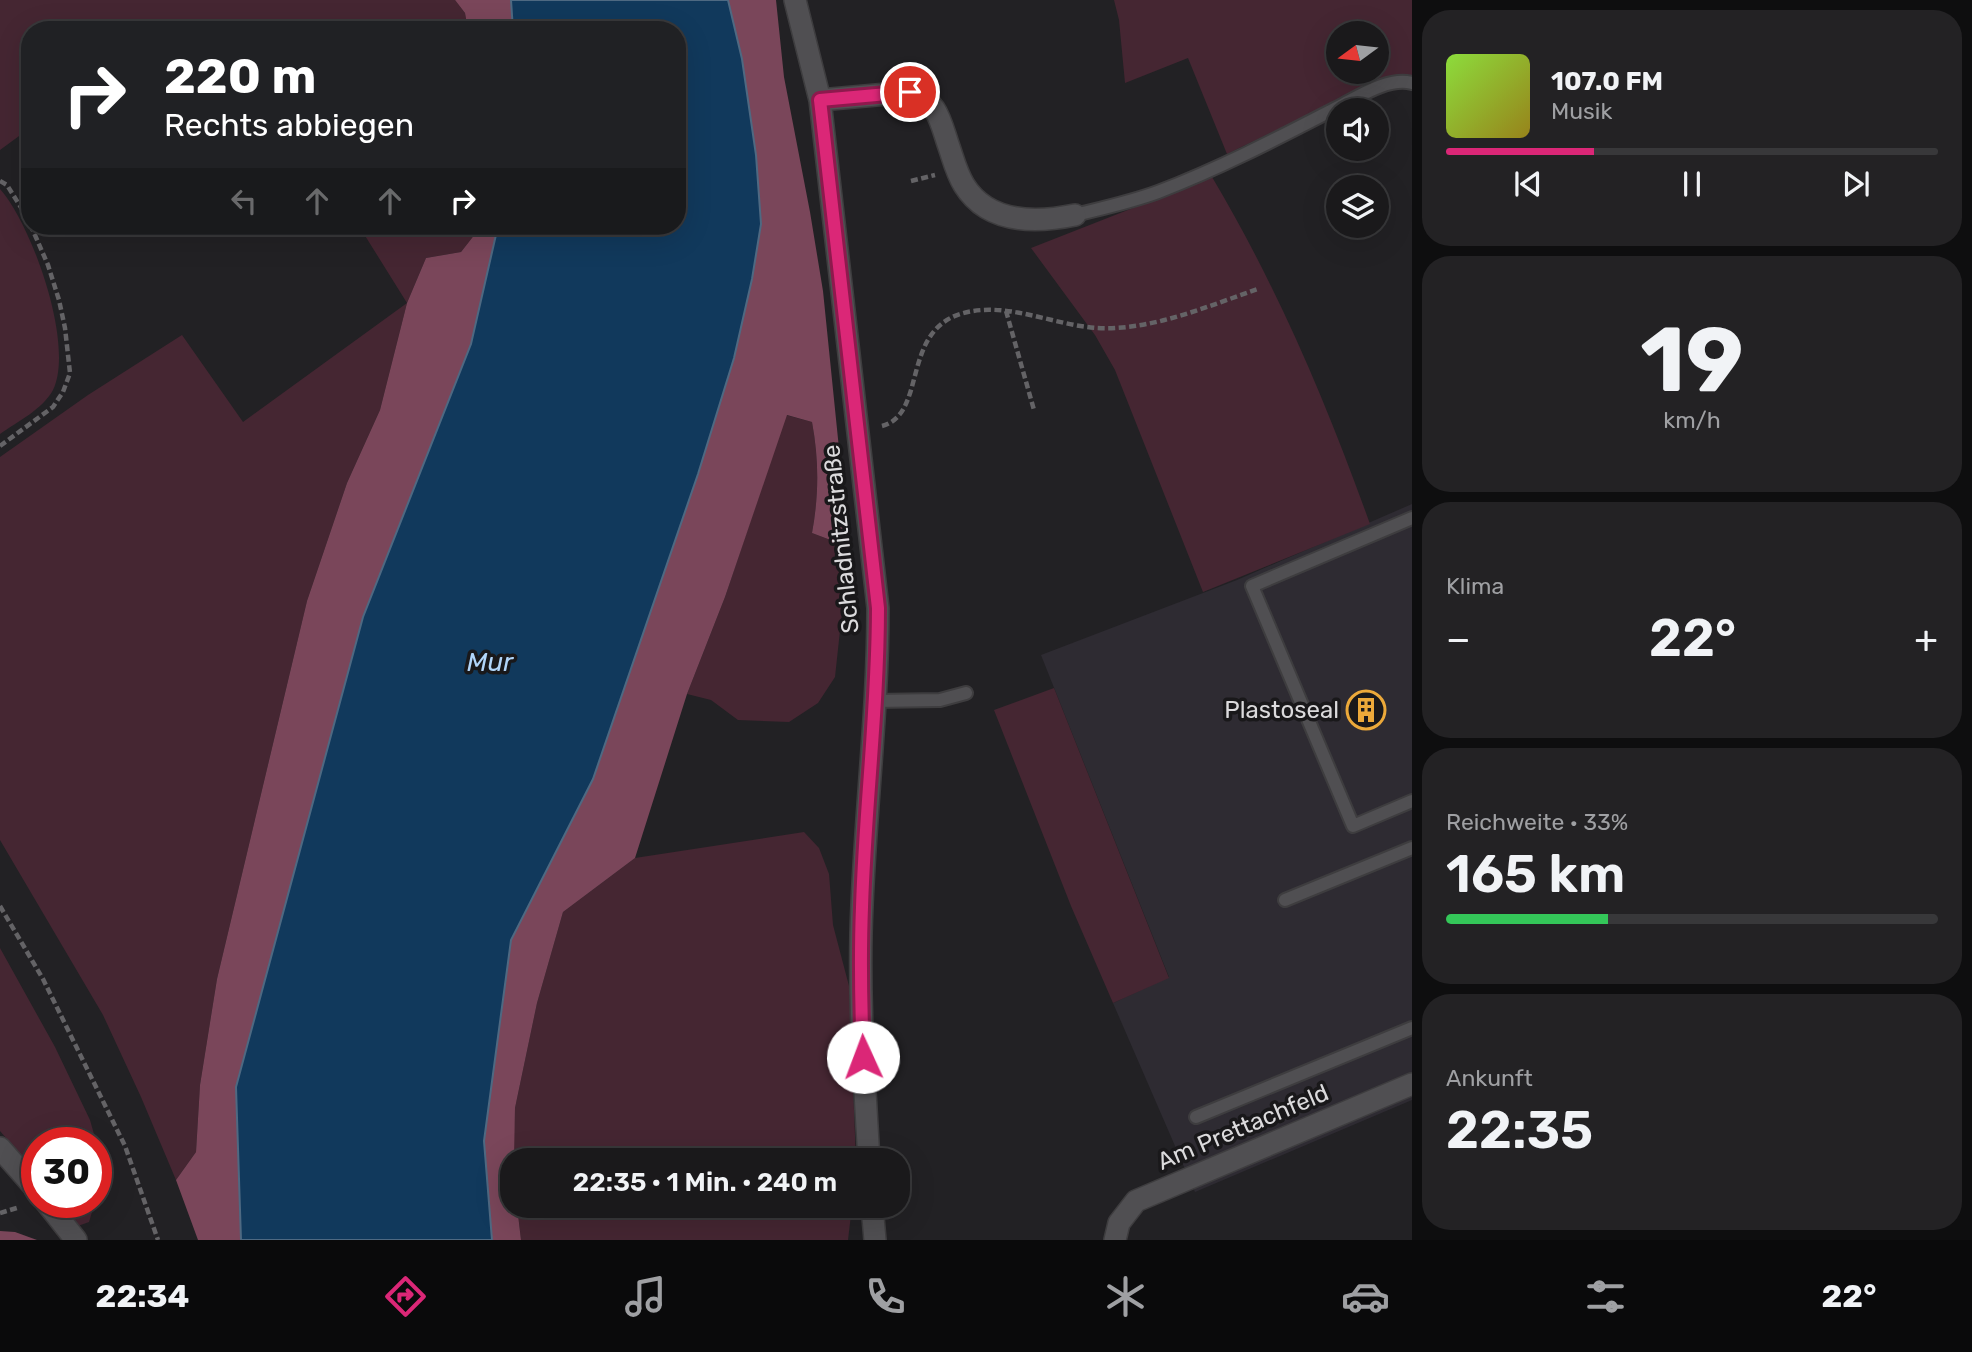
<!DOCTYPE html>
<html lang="de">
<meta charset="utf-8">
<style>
:root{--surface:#1a191b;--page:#232224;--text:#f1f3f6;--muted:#9fa0a3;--line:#38383a;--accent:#db2777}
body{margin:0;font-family:Rubik,sans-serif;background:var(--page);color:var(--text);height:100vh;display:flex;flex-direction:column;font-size:26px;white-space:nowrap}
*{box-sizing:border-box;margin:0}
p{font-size:23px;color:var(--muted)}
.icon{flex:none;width:38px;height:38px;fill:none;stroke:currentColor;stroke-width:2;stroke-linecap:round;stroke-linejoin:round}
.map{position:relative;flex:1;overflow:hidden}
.panel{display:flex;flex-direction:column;gap:10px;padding:10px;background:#0e0e0f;width:560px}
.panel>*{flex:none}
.guide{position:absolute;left:21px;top:21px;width:665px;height:214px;border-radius:28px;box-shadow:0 7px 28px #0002,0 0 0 2px var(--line);background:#202124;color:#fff;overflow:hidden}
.needle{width:46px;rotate:255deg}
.fabs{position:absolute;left:1326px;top:21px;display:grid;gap:14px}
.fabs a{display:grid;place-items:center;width:63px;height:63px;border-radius:50%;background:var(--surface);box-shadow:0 7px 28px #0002,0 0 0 2px var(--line);font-size:35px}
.speed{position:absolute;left:21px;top:1127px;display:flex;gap:14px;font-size:35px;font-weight:700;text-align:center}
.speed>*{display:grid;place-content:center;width:91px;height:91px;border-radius:50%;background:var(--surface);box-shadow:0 7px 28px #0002,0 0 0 2px var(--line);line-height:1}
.speed .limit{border:10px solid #d22;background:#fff;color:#111}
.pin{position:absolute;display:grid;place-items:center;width:60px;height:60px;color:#fff;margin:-30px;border:4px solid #fff;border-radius:50%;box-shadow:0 2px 7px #0007}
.me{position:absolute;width:77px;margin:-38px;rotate:358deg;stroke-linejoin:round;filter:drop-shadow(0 0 5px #0008)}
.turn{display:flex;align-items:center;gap:24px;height:147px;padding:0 28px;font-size:32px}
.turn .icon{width:91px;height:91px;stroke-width:2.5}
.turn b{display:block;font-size:49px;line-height:60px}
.lanes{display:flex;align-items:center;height:66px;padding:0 28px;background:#0003;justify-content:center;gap:35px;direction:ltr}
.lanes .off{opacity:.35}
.big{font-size:52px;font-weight:600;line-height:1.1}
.panel .widget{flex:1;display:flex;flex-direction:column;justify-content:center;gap:10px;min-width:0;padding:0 24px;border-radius:28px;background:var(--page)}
.panel .dial{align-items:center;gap:0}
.dial b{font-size:91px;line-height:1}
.song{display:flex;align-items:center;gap:21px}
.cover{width:84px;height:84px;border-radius:10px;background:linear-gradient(135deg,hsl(90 70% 55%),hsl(50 70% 35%))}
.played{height:7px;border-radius:4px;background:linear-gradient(90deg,var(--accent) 30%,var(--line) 30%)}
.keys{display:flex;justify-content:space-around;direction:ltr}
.heat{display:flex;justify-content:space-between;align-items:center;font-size:38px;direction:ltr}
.charge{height:10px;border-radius:5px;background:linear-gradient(90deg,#34c759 33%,var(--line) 0)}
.trip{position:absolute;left:500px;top:1148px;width:410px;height:70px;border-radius:28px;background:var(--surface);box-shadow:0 7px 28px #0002,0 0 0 2px var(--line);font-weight:600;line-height:70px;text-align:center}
.dock{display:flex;height:112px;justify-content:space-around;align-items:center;background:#0a0a0b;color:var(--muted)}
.dock .icon{width:49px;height:49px}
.dock .active{color:var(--accent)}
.dock b{font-size:32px;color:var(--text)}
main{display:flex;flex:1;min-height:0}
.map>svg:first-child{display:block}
.built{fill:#2e2b32}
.green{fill:#452632;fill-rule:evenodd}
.forest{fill:#7a465a}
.water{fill:#11395c;stroke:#4e6982;stroke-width:2}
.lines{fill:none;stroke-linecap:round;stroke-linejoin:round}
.lane-casing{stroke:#3e3d3f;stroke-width:16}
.street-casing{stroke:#3e3d3f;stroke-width:24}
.path{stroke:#646366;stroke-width:4.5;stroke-dasharray:7 3.5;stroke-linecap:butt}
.lane{stroke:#504f52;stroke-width:12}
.street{stroke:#504f52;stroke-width:21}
.route-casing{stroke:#8e194d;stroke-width:18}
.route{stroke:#db2777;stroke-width:12}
.labels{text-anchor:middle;stroke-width:7;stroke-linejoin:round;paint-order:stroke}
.street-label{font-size:24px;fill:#dbdadc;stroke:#19181a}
.poi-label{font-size:24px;fill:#dbdadc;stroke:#19181a;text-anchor:end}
.water-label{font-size:26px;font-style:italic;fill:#b1d5f9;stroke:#19181a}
</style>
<main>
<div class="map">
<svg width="1412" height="1240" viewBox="0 0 1412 1240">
<rect width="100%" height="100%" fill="#222124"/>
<path class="built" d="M1412,504V1100L1195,1192L1113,1003L1169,977L1041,655L1237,580Z"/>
<path class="green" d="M0,0H455L465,13L468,30H30V128L0,150Z
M1114,0H1412V75L1389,76L1227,154L1188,58L1125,83L1119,20ZM1339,33H1377V72H1339Z
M1212,177C1277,286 1327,404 1370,524L1203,592L1115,370L1095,335L1031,248Z
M0,189C32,225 75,345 53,390C43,409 17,422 0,434Z
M359,226H479V229L461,252L426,258L407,303L380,410L347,483L307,601L217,979L200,1085L196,1152L176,1180L141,1097L103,1015L0,840V457L88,395L182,335L243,422L407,303Z
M786,415L812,422C819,460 819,495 812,533L849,547L835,677L818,703L789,722L738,720L711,700L687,694L725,597Z
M1054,688L1169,978L1113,1003L1071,906L994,710Z
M804,832L819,848L829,874L833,925L849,986L856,1160H513V1170L512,1165L515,1108L537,1003L563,912L635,858Z
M0,948L55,1047L90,1120L105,1173L96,1199V1143H37V1174L0,1131Z
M58,1202H95L89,1222L75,1227Z
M517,1206H852L848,1240H521Z"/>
<path class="forest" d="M455,0H511L513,30H468L465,13Z
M728,0H776L784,77L810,212L823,291L849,547L812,533C819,495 819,460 812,422L787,415L725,597L687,694L635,858L563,912L537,1003L515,1108L513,1206H517L521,1240H492L484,1141L511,940L593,779L698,474L734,358L752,279L761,224L756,155L742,59Z
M479,226H498L471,344L363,617L236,1087L241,1240H198L176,1180L196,1152L200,1085L217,979L307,601L347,483L380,410L407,303L426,258L461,252L479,229Z
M0,1231L15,1232L37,1240H0Z"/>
<path class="water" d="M511,0H728L742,59L756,155L761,224L752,279L734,358L698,474L593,779L511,940L484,1141L492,1240H241L236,1087L363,617L471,344L498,226H677V30H513Z"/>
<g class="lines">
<defs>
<path id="lane" d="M1075,215C1103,208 1131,202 1158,192C1221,168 1282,136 1342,105C1361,95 1390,77 1412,83
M1412,518L1252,586L1353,826L1412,801
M874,701L940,700L966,693
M1285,900L1412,848
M1196,1117L1412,1028"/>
<path id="street" d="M795,0L820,100L878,608C878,707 866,806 862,905C858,990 864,1075 869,1160
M820,100L910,92C937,100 940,120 948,144C953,158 956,172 964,185C988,224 1036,223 1075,215
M0,1148L37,1190
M46,1202L76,1240
M872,1206L875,1240
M1115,1240L1119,1223L1136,1201L1412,1084"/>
</defs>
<use href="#lane" class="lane-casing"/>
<use href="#street" class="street-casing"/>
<path class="path" d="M0,181L7,185L30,222
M911,181L935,175
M1006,311L1034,410
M882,426C927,414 901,333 960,314C1005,300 1052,325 1097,328C1151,331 1208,306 1258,289
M0,446L53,407L63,392L70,373L65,328L59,300L48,265L31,226
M0,906L43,979L125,1146L158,1240
M0,1213L20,1207"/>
<use href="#lane" class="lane"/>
<use href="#street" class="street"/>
</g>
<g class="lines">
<defs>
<path id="route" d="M863,1057C861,1007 860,957 862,907C865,807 878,708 878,608L820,100L910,92"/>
</defs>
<use href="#route" class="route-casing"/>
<use href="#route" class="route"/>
</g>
<defs>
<symbol id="building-ring" viewBox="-11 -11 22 22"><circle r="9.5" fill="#19181a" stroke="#eca93a" stroke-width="1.5"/><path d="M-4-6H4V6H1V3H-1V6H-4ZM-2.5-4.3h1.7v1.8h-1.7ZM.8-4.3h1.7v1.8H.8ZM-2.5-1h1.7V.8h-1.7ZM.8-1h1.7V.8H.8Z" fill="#eca93a"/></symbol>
</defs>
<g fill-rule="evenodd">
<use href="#building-ring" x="1344" y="688" width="44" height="44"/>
</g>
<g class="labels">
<g class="street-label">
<text transform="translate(841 539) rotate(-96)" y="8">Schladnitzstraße</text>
<text transform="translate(1243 1127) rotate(-23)" y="8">Am Prettachfeld</text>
</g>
<g class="poi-label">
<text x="1339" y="718">Plastoseal</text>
</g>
<g class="water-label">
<text x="490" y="671">Mur</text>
</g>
</g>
</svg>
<div class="fabs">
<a><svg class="needle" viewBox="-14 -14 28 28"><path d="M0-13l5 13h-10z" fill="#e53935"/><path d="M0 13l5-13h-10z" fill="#9fa0a3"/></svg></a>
<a><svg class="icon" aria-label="sound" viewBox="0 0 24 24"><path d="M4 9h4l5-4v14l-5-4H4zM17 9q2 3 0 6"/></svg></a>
<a><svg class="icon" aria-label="layers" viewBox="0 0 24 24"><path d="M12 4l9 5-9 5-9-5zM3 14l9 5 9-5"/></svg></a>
</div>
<div class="speed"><div class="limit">30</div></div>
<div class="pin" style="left:910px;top:92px;background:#d93025"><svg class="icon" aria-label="arrive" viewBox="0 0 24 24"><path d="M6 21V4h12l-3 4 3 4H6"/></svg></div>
<svg class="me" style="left:863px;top:1057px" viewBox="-20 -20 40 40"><circle r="19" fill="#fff"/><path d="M0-13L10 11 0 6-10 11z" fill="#db2777"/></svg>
<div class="trip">22:35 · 1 Min. · 240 m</div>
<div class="guide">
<div class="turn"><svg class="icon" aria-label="right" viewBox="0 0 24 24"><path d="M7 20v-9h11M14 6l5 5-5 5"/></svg><div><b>220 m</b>Rechts abbiegen</div></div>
<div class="lanes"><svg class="icon off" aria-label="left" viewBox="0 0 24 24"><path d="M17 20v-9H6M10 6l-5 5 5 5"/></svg><svg class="icon off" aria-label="ahead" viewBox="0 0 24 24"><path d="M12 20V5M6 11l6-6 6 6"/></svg><svg class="icon off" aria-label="ahead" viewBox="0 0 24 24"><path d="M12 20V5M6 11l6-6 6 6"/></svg><svg class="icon" aria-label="right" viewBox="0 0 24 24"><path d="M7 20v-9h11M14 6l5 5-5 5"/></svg></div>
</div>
</div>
<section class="panel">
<div class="widget">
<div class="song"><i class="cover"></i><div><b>107.0 FM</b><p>Musik</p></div></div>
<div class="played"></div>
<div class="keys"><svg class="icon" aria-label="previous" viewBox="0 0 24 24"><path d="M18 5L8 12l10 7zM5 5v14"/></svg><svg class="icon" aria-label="pause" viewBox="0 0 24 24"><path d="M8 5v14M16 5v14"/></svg><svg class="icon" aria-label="next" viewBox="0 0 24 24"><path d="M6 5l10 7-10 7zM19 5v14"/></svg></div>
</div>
<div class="widget dial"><b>19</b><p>km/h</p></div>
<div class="widget"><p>Klima</p>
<div class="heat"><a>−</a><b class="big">22°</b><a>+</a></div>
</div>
<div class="widget"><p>Reichweite · 33%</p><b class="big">165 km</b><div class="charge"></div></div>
<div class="widget"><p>Ankunft</p><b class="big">22:35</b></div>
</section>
</main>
<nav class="dock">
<b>22:34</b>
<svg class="icon active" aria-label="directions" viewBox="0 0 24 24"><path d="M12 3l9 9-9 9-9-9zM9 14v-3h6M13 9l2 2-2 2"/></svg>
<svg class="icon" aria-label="music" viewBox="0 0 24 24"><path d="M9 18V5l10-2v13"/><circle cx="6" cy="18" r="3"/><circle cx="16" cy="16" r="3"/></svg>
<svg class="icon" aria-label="phone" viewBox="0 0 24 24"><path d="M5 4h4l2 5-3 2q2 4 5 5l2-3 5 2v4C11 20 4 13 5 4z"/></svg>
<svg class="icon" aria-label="climate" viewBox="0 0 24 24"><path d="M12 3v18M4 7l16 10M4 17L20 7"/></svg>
<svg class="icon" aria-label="car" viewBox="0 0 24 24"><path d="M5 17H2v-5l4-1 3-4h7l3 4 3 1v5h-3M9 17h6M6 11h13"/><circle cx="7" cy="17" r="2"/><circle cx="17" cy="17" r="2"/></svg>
<svg class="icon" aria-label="filters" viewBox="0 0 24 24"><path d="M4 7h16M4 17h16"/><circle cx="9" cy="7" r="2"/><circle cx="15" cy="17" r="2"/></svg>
<b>22°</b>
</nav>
